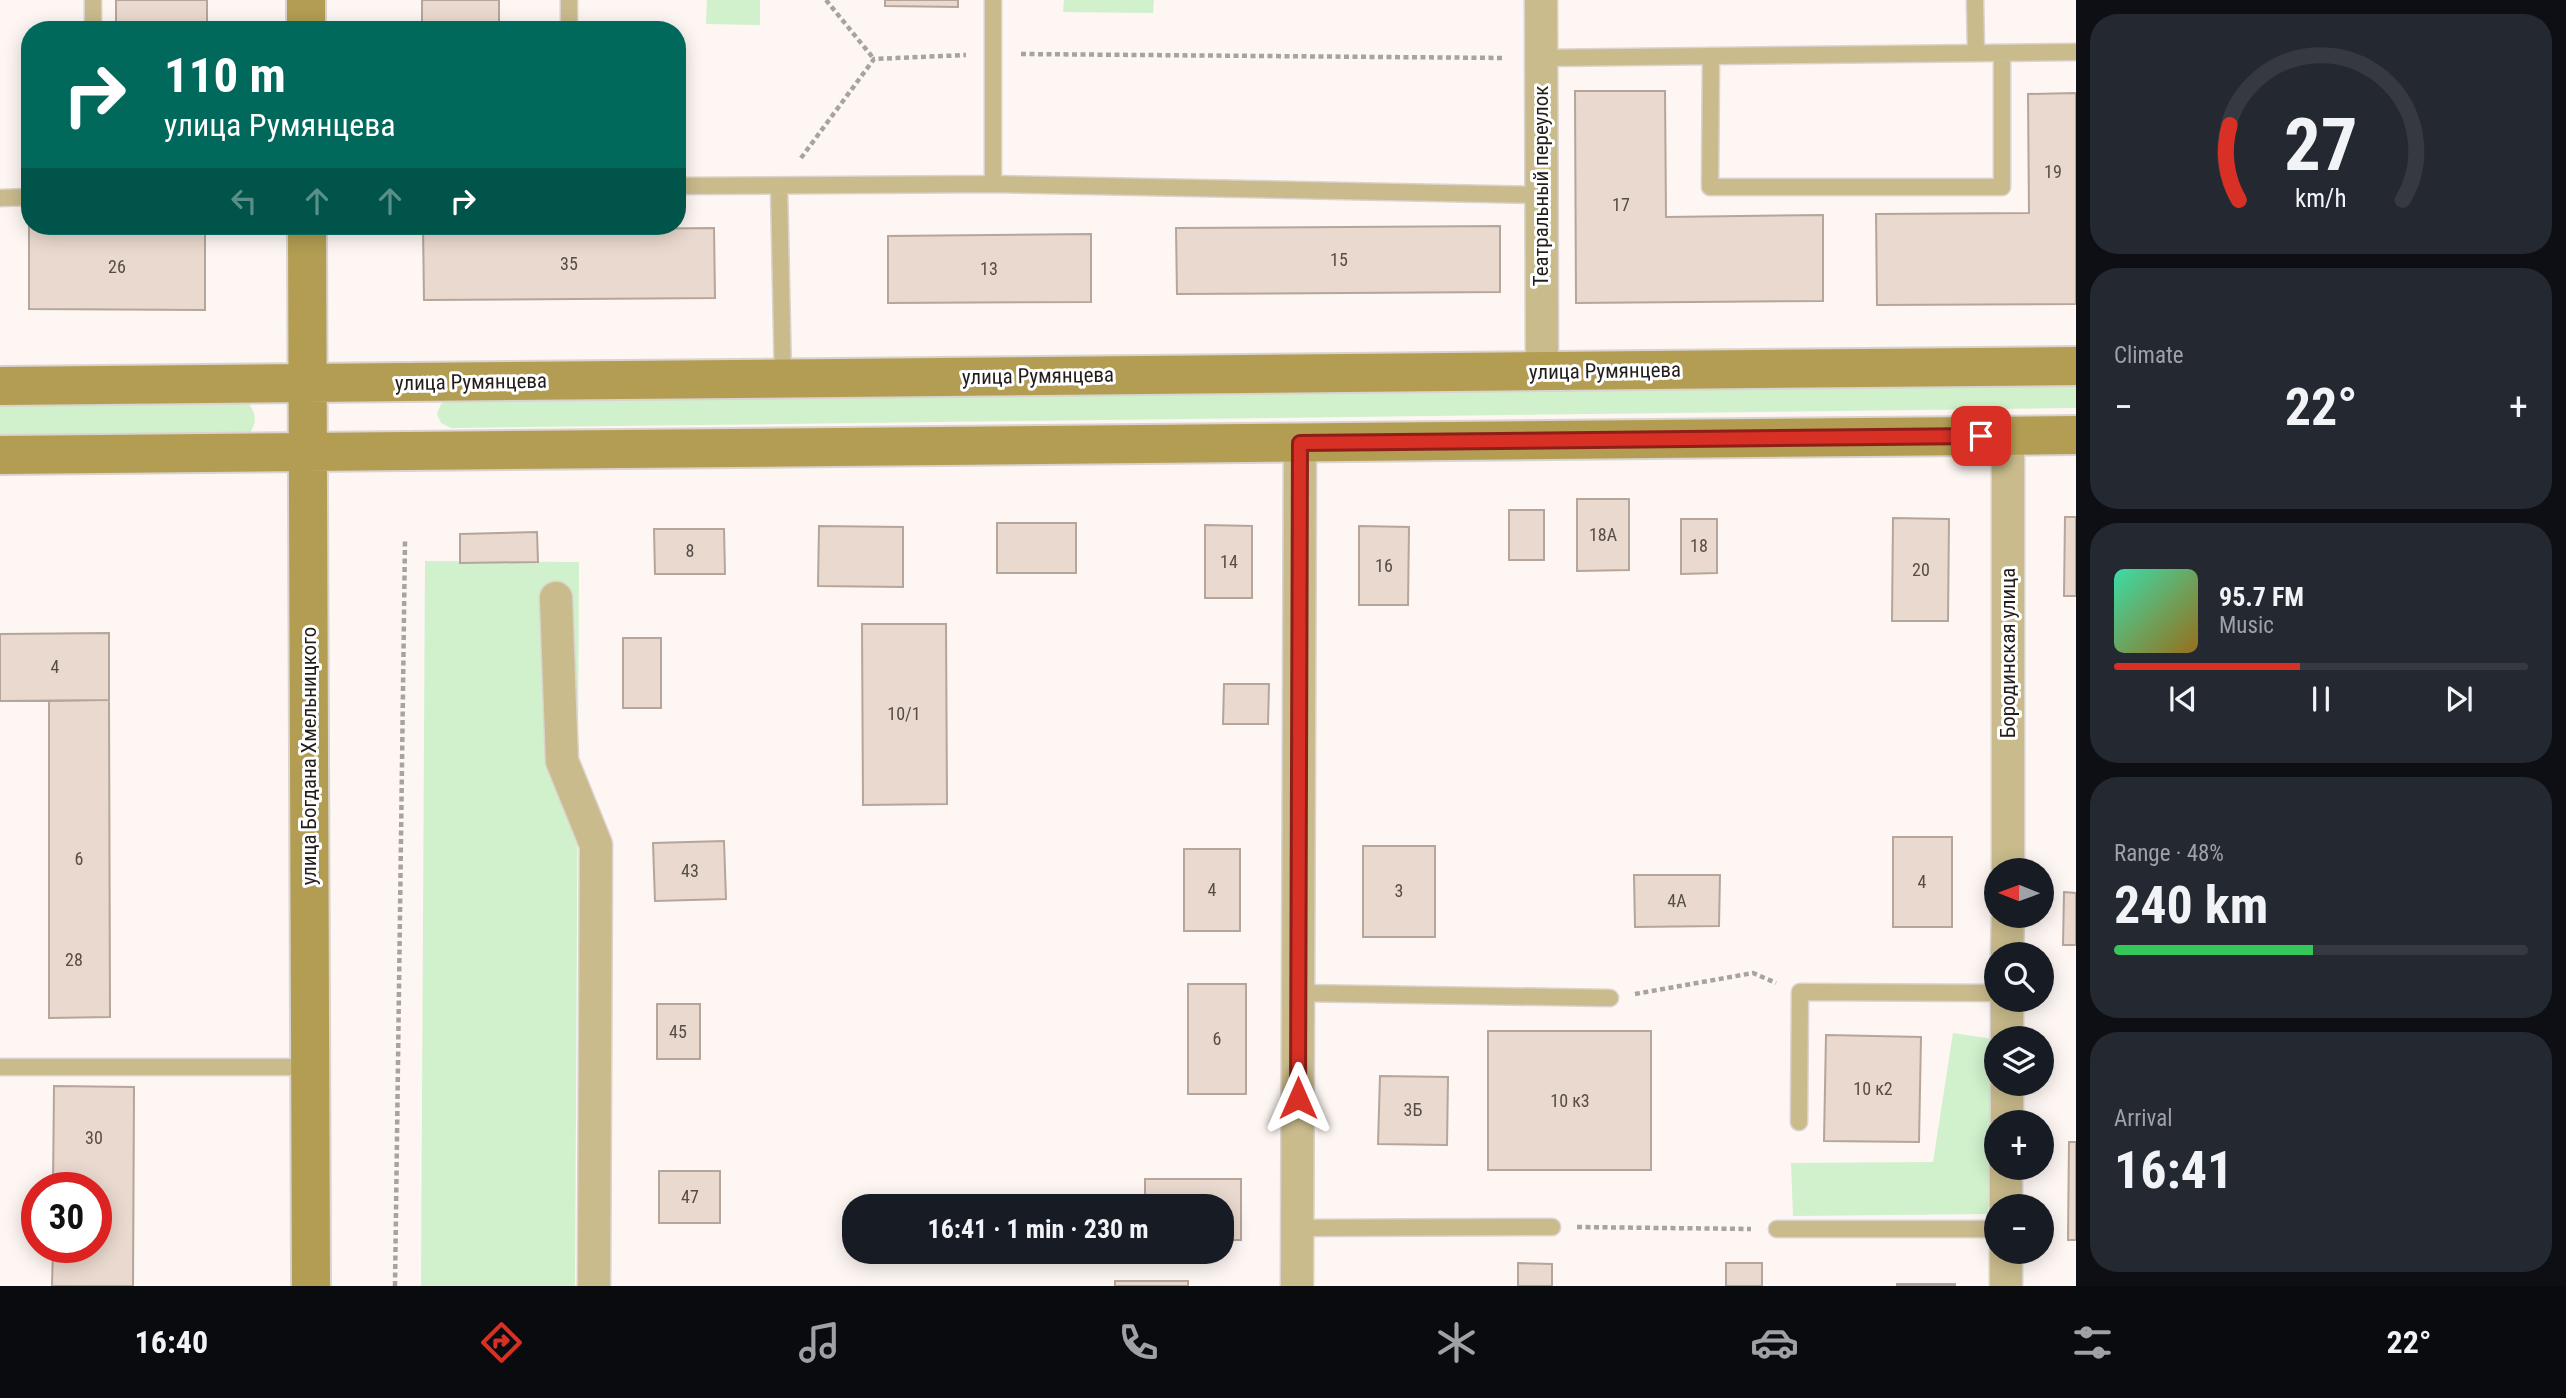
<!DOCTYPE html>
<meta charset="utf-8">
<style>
:root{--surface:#171b24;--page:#242831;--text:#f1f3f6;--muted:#9ea1a6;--line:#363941;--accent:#d93025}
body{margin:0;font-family:"Roboto Condensed",sans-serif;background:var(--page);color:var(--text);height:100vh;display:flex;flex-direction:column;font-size:26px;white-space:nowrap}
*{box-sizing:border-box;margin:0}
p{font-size:23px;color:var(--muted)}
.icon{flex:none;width:38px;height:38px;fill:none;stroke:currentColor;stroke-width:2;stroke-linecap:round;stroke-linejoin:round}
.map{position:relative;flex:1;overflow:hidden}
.drawer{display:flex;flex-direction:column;gap:14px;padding:14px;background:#0d0f14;width:490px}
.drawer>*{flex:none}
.hud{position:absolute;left:21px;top:21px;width:665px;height:214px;border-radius:28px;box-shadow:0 4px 18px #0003;background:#00695c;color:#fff;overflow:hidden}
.needle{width:46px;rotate:271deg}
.fabs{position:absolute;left:1984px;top:858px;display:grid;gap:14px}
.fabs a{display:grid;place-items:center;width:70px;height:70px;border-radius:50%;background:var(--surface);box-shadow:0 4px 18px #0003;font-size:35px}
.speed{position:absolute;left:21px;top:1172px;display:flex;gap:14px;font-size:35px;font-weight:700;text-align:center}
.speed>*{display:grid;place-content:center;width:91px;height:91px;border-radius:50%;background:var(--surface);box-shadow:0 4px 18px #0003;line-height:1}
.speed .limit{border:10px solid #d22;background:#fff;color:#111}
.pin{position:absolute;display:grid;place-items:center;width:60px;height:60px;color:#fff;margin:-30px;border-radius:14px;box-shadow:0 4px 10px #0006}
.me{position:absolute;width:77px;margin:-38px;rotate:0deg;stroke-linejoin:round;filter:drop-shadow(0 0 5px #0008)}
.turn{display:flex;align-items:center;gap:24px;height:147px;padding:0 28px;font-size:32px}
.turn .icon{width:91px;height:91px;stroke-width:2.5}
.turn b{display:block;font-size:49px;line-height:60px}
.lanes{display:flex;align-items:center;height:66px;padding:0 28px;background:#0003;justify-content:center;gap:35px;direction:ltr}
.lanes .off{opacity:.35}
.big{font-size:52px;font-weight:700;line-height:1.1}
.drawer .card{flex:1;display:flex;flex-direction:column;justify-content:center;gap:10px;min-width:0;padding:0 24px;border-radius:28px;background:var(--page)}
.drawer .dial{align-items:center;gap:0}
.dial svg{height:182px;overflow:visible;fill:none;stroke:var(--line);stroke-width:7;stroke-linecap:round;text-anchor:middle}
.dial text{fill:var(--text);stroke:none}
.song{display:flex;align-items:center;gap:21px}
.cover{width:84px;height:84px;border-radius:10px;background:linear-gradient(135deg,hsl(160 70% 55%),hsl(40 70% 35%))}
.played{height:7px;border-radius:4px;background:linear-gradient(90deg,var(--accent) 45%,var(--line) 45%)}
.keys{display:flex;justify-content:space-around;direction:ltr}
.heat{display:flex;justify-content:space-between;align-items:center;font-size:38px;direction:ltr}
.charge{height:10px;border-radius:5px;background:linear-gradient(90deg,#34c759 48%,var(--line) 0)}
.trip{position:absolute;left:842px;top:1194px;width:392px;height:70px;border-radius:28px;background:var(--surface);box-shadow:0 4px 18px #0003;font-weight:700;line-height:70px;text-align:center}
.tab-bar{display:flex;height:112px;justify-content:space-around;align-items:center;background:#090b0e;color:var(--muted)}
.tab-bar .icon{width:49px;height:49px}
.tab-bar .current{color:var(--accent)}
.tab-bar b{font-size:32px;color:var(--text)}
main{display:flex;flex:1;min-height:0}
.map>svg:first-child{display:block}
.green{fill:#d0f1cb}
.building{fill:#ead9ce;stroke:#b5a59a;stroke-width:2}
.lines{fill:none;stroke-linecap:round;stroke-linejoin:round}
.service-casing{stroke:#dad3cf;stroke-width:19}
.minor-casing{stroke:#dad3cf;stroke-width:35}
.secondary-casing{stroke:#dad3cf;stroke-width:42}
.path{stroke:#a9a39f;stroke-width:4.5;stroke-dasharray:5 3.5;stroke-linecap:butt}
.service{stroke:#c9bb8c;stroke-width:16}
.minor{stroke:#c9bb8c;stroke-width:32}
.secondary{stroke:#b29d53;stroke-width:38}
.route-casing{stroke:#8d1f18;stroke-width:18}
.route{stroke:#d93025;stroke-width:12}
.labels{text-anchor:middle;stroke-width:6;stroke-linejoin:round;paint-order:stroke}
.number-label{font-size:18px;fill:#564d47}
.street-label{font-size:21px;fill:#241e1a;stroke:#fff}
</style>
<main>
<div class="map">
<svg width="2076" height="1286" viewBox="0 0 2076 1286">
<rect width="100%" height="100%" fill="#fdf6f2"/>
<path class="green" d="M707,0H760V25L706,24Z
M1064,0H1154L1153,13L1063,12Z
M2076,385V408L451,428L441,423L437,414L441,404L449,400Z
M248,403C257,414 257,423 249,434L0,436V406Z
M425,561L579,562L575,1286H421Z
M1953,1033L1993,1039L1988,1214L1793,1216L1791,1163L1933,1162Z"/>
<path class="building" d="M116,0H207V30H116Z
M422,0H499V30H422Z
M885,0H958V7L885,6Z
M1575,91H1665L1666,217L1823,215V301L1576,303Z
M2076,93V304L1877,305L1876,214L2029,213L2028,94Z
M29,220L30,226H205V310L29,309Z
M423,226H500V230L714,228L715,298L424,300Z
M1500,226V292L1177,294L1176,228Z
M1091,234V302L888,303V236Z
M1577,499H1629V570L1577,571Z
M1509,510H1544V560H1509Z
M2065,517H2076V596H2064Z
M1893,518L1949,519L1948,621H1892Z
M1681,519H1717V573L1681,574Z
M997,523H1076V573H997Z
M1205,525L1252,526V598H1205Z
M819,526L903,527V587L818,586Z
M1359,526L1409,527L1408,605H1359Z
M654,529H724L725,574H655Z
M537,532L538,562L460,563V534Z
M862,624H946L947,804L863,805Z
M109,633V700L0,701V634Z
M623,638H661V708H623Z
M1224,684H1269L1268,724H1223Z
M109,700L110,1017L49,1018V701Z
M1893,837H1952V927H1893Z
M724,841L726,899L655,901L653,843Z
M1363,846H1435V937H1363Z
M1184,849H1240V931H1184Z
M1634,875H1720L1719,926L1635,927Z
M2064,892L2076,893V945H2063Z
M1188,984H1246V1094H1188Z
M657,1004H700V1059H657Z
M1488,1031H1651V1170H1488Z
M1826,1035L1921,1037L1919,1142L1824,1141Z
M1380,1076L1448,1077L1447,1145L1378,1144Z
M54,1086L134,1087L133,1286H52L53,1248H96V1188H53Z
M2069,1142H2076V1240H2068Z
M659,1171H720V1223H659Z
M1145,1179H1241V1240H1222V1206H1145Z
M1518,1263L1552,1264V1286H1518Z
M1726,1263H1762V1286H1726Z
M1115,1281H1188V1286H1115Z
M1897,1284H1955V1286H1897Z"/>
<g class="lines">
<defs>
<path id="service" d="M569,0V30
M1975,0L1976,52
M93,30V0
M1711,56L1710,187H2002V53
M1541,58L2076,52
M993,184V0
M677,186L993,184L1541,195
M779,187L783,379
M0,198L30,197
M1299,993L1610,998
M0,1067H310
M1799,1122L1800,992L1997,993
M1297,1228L1552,1227
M1777,1229H1997"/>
<path id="minor" d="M1541,0L1542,371
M556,598L562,761L596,845L594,1286
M2008,870V436
M2007,954L2008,915
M2007,1038V999
M2007,1122V1083
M2006,1206V1167
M1297,1286L1300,443
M2006,1286V1251"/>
<path id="secondary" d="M306,0V30
M307,226L311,1286
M0,386L2076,366
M0,455L2076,435"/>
</defs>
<use href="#service" class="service-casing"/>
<use href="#minor" class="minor-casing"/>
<use href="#secondary" class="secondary-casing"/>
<path class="path" d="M826,0L874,59
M1021,54L1505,58
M801,158L874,59L966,55
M1635,994L1753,973L1776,983
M1577,1227L1751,1229
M395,1286L405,541"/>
<use href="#service" class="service"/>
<use href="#minor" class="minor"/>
<use href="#secondary" class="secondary"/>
</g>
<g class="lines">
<defs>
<path id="route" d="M1298,1098L1300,443L1981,436"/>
</defs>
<use href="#route" class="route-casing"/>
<use href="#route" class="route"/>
</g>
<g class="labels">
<g class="number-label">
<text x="2053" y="178">19</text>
<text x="1621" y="211">17</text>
<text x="1339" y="266">15</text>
<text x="569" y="270">35</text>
<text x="117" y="273">26</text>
<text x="989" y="275">13</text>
<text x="1603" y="541">18А</text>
<text x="1699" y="552">18</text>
<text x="690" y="557">8</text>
<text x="1229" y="568">14</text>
<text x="1384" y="572">16</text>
<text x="1921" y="576">20</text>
<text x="55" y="673">4</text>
<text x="904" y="720">10/1</text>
<text x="79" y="865">6</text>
<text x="690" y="877">43</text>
<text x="1922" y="888">4</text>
<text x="1212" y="896">4</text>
<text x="1399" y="897">3</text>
<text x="1677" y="907">4А</text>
<text x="74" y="966">28</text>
<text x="678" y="1038">45</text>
<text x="1217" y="1045">6</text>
<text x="1873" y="1095">10 к2</text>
<text x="1570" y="1107">10 к3</text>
<text x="1413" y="1116">3Б</text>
<text x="94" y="1144">30</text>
<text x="690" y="1203">47</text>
</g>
<g class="street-label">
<text transform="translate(1541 186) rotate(-90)" y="7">Театральный переулок</text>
<text transform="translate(1605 371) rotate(-1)" y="7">улица Румянцева</text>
<text transform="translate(1038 376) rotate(-1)" y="7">улица Румянцева</text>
<text transform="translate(471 382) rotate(-1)" y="7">улица Румянцева</text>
<text transform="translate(2008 653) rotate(-90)" y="7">Бородинская улица</text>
<text transform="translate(309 756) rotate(-90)" y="7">улица Богдана Хмельницкого</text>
</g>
</g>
</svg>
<div class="fabs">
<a><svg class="needle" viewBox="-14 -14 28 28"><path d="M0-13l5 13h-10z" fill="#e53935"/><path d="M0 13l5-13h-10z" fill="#9ea1a6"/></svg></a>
<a><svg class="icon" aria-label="search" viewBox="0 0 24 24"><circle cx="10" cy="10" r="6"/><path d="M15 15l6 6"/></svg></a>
<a><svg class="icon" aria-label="layers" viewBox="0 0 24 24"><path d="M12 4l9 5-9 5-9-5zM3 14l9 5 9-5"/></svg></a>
<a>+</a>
<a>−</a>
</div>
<div class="speed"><div class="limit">30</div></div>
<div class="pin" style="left:1981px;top:436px;background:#d93025"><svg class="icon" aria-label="arrive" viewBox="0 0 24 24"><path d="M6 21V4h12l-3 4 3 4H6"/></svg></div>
<svg class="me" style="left:1298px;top:1098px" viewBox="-20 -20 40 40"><path d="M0-17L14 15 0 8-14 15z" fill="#d93025" stroke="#fff" stroke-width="4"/></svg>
<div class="trip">16:41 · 1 min · 230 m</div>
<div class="hud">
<div class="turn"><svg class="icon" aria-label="right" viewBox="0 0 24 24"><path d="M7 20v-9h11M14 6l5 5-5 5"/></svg><div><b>110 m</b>улица Румянцева</div></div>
<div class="lanes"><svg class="icon off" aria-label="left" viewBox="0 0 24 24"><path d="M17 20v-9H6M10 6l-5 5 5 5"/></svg><svg class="icon off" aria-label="ahead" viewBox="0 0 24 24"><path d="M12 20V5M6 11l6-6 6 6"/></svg><svg class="icon off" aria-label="ahead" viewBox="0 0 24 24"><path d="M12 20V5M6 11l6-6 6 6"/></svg><svg class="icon" aria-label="right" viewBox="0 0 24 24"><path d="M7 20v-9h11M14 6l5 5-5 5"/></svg></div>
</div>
</div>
<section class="drawer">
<div class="card dial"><svg viewBox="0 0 100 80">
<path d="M14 69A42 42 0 1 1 86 69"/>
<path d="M14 69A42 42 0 0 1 10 36" stroke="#d93025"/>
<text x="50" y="56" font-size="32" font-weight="700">27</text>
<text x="50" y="72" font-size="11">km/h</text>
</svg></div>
<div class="card"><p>Climate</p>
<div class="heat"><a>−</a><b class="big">22°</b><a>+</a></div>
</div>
<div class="card">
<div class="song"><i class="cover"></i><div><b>95.7 FM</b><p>Music</p></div></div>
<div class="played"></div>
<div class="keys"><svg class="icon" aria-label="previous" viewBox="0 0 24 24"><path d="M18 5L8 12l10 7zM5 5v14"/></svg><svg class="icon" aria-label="pause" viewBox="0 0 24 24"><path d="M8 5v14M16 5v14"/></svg><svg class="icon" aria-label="next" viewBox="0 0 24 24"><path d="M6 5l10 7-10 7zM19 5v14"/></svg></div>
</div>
<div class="card"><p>Range · 48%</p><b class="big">240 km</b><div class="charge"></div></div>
<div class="card"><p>Arrival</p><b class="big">16:41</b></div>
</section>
</main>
<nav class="tab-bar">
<b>16:40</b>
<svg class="icon current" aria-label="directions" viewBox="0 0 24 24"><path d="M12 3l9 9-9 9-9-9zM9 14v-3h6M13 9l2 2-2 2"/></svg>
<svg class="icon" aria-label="music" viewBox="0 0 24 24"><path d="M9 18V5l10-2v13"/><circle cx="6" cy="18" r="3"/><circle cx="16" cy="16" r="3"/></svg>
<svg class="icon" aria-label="phone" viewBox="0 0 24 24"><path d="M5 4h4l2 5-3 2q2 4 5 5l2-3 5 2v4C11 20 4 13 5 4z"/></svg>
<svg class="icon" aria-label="climate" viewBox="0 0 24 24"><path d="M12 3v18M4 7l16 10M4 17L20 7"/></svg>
<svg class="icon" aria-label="car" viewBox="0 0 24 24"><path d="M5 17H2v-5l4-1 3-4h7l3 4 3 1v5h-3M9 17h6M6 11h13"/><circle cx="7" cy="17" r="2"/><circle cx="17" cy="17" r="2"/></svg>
<svg class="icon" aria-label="filters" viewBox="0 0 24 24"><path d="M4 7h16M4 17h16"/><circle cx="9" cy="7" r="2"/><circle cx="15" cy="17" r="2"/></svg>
<b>22°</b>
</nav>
